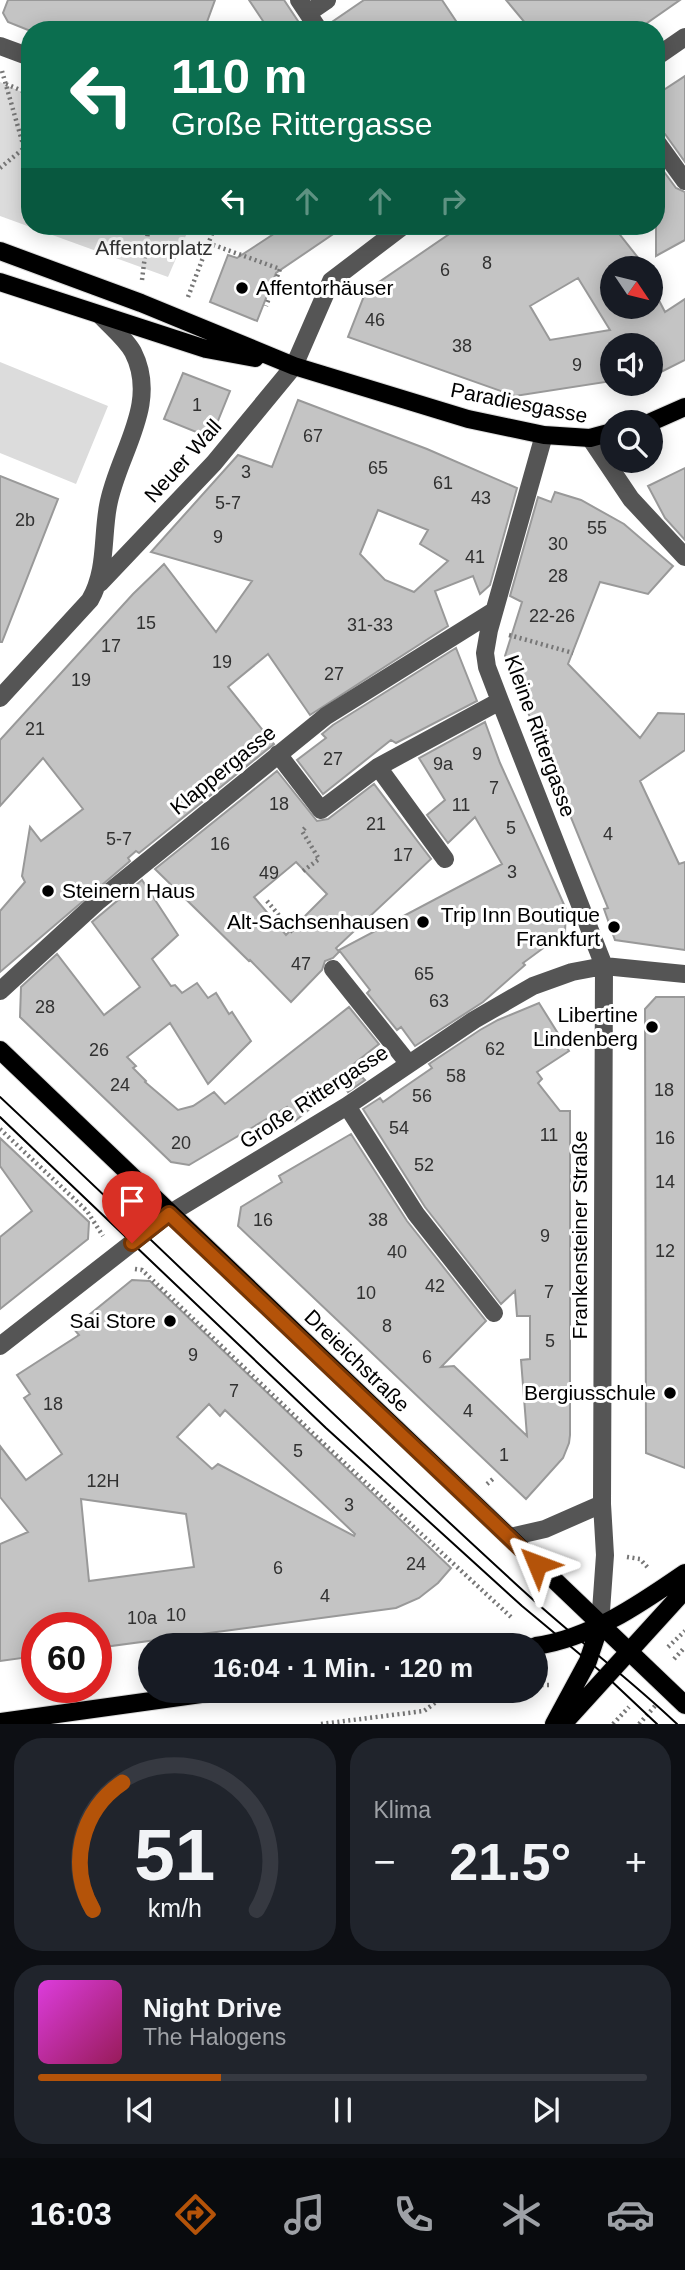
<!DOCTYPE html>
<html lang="de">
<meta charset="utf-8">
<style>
:root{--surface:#171b24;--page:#20242c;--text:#f1f3f6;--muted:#9ea1a6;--line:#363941;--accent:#b45309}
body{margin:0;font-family:Helvetica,sans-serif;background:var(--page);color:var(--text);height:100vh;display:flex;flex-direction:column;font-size:26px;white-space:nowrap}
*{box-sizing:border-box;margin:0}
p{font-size:23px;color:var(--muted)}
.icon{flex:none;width:38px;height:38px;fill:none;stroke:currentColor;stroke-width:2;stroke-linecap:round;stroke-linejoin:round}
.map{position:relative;height:1724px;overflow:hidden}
.sheet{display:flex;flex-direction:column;gap:14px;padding:14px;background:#0d0f14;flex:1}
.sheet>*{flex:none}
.top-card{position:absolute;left:21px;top:21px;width:644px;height:214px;border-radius:28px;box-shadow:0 4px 18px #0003;background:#0b6e4f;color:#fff;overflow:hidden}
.needle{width:46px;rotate:125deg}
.controls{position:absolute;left:600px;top:256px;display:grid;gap:14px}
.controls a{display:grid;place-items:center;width:63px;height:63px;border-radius:50%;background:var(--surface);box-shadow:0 4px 18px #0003;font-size:35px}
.speed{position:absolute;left:21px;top:1612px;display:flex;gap:14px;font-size:35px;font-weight:700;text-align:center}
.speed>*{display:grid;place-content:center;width:91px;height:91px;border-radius:50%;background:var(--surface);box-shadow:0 4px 18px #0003;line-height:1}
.speed .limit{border:10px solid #d22;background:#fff;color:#111}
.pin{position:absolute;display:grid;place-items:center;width:60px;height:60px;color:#fff;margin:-72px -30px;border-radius:50% 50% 50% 0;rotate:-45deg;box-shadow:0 0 7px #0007}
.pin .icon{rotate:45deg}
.me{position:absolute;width:77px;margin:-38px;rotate:314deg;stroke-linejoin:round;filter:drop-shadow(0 0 5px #0008)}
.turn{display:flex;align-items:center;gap:24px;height:147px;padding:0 35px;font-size:32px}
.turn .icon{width:91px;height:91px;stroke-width:2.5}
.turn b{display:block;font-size:49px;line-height:60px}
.lanes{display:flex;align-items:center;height:66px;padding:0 35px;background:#0003;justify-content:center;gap:35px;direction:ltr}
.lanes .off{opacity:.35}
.big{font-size:52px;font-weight:800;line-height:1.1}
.sheet .tile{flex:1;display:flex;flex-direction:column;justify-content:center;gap:10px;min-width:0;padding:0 24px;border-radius:28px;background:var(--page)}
.sheet .dial{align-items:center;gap:0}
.dial svg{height:182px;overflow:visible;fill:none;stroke:var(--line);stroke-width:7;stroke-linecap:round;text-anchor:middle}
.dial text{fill:var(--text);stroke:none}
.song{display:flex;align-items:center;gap:21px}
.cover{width:84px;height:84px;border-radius:10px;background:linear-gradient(135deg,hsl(300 70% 55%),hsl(330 70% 35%))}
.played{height:7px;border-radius:4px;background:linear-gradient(90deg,var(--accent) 30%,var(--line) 30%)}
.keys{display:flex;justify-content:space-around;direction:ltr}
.heat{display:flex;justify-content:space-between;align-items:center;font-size:38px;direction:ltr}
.sheet .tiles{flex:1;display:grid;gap:14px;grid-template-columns:1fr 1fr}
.tile:last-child{grid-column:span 2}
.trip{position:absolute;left:138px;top:1633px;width:410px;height:70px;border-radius:35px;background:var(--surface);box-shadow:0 4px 18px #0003;font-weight:800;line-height:70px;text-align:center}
.menu{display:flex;height:112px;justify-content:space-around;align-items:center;background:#090b0e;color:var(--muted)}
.menu .icon{width:49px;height:49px}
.menu .current{color:var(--accent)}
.menu b{font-size:32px;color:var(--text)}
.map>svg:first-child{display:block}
.green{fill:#dcdcdc}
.building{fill:#c4c4c4;stroke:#999;stroke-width:2;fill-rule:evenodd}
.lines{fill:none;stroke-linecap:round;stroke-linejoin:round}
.major-casing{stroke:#dbdbdb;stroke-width:20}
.path{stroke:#777;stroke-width:4.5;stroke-dasharray:2 3.5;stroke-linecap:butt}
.minor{stroke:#555;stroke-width:18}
.major{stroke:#000;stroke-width:18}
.tram{stroke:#000;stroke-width:2}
.route-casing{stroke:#753606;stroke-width:18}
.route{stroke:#b45309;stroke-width:12}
.poi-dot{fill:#000;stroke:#fff;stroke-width:2.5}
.labels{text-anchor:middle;stroke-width:6;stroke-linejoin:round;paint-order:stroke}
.number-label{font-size:18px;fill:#313131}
.park-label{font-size:21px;fill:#333;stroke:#fff}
.poi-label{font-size:21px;fill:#000;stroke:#fff;text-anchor:end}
.street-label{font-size:21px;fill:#000;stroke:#fff}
</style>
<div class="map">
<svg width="685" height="1724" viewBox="0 0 685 1724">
<rect width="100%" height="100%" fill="#fff"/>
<path class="green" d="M0,82L30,96V226H190L168,277L0,216Z
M0,362L108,406L76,484L0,453Z"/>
<path class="building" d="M8,0H215L204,30H28L8,22L3,13Z
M249,0H284L304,30H269Z
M364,0H442L462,30H330L329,24Z
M506,0H680L637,30H531Z
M685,76V162L665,134L656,130V95Z
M656,161L676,188L685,192V240L656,256Z
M286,226H345L276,273L257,321L210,302L228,255L237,258Z
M461,226H613L643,264L641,265L642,268H612V306H651V285L665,312L685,299V360L659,373L651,374V345H612V381L515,396L348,337L366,291ZM578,278L610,330L550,340L530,306Z
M183,373L230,391L211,438L164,419Z
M298,400L427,449L517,488L490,585L480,594L473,576L435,591L448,626L310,715L268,654L228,687L274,744L139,853L136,851L128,858L130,861L0,972V911L25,882L22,876L30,827L41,841L83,809L43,758L0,806V740L133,594L164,564L216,632L252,581L151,552L238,455L272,467ZM378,510L428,530L420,544L448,561L414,592L385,580L360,554Z
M685,468V540L665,518L648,486Z
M0,476L58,499L2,642H0Z
M555,492L581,500L624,524L673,566L648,594L600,582L568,664L640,738L658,713L685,714V750L640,781L679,864L685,862V950L615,940L604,909L608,908L505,656L522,602L510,596L538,497L551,502Z
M456,648L477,701L396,743L391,740L323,794L297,760L326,738L322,734L333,725Z
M485,722L500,763L566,909L565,932L523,963L525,965L483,1002L415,1046L401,1027L397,1030L367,993L370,990L339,950L502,864L475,817L448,843L427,815L445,800L419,758Z
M277,771L317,821L328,819L374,784L431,859L336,948L339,952L333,958L325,961L322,970L291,1002L250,960L249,961L155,869ZM296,862L327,894L286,935L254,897Z
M142,880L178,935L152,959L171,986L175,985L182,993L197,983L208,998L216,993L229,1014L232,1012L251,1041L208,1084L170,1023L127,1057L136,1066L133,1068L146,1081L145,1082L178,1110L193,1106L214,1092L225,1104L349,1007L379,1044L351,1066L365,1080L348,1092L342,1083L295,1121L287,1107L189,1165L171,1162L20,1017L21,987L57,954L104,1015L140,987L92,922Z
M656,997H685V1468L646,1453L645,1009Z
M539,1003L569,1051L537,1072L542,1079L538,1083L560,1111H570V1435L569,1443L563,1458L526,1499L238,1226L241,1207L282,1182L279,1176L351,1134L407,1221L486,1321L441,1367L454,1366L527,1436L521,1360L530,1359V1316H517L515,1291L501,1304L425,1207L363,1109L380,1098L383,1102L400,1090L432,1068L429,1064L480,1030L498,1020Z
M0,1138L89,1222L88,1239L0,1309V1237L32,1211L0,1166Z
M132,1280L150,1281L451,1568L438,1583L419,1598L396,1608L96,1648V1628H37V1656L0,1661V1544L28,1532L0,1497V1446L26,1480L62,1454L24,1398L30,1394L17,1375L79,1335L73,1328ZM209,1404L220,1416L225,1410L355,1534L354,1536L218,1464L212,1469L177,1437ZM81,1499L186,1514L194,1567L89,1581Z"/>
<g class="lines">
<defs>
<path id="major" d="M0,251L141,303L294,366L468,419L544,435L590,438L612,432
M0,282L206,349L255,358
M651,422L685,407
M0,1050L685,1705
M536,1646C591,1638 640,1604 685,1573
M0,1722L230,1690
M554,1724L588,1661L600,1625
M563,1724L685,1590"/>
</defs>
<use href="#major" class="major-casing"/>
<path class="path" d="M2,71L24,148
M6,84L30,94
M0,168L24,148L30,149
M208,243L280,269L266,306
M142,280L148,231L147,226
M188,297L215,226
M509,635L573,653
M303,871L319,859L302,831L307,826
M267,901L293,932
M0,1129L87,1211L103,1236
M135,1269L142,1270L322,1442L511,1617
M487,1484L494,1478
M627,1557L640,1559L649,1569
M668,1647L685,1631
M674,1659L685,1647
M536,1685H549
M321,1724L424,1711L447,1694L471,1690
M613,1724L629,1707
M639,1724L655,1706"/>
<path class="minor" d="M299,0L319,30
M308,13L327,0
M0,46L30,57
M656,57L685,37
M656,141L685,181
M544,435L489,630L485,653L487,667L500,701L604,966L602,1504L605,1555L600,1625
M590,438L631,499L685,557
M100,583L214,463L294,366L331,281L403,226
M0,698L90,600C107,570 102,538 108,506C117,454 160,405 133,352C126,339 111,327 101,316
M278,754L321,810L378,767L500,701
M378,767L445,859
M333,969L409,1064
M0,991L97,902L326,716L494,611
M347,1106L416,1214L494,1313
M0,1346L169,1214L347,1106L474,1020L533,986L572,972L604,966L685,974
M510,1537L545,1529L602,1504"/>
<use href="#major" class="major"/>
<path class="tram" d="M0,1097C177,1263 350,1433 529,1596C577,1640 630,1679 677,1724
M0,1117L326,1428L522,1606L606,1676L657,1724"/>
</g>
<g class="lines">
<defs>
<path id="route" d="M132,1243L169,1214L537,1564"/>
</defs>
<use href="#route" class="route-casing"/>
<use href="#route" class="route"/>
</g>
<g class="poi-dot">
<circle cx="242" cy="288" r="7"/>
<circle cx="48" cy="891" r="7"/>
<circle cx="423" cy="922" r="7"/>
<circle cx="614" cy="927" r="7"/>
<circle cx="652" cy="1027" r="7"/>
<circle cx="170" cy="1321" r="7"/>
<circle cx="670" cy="1393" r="7"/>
</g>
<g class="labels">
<g class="number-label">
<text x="487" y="269">8</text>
<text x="445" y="276">6</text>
<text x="375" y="326">46</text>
<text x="462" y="352">38</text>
<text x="577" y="371">9</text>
<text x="197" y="411">1</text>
<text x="313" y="442">67</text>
<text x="378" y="474">65</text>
<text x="246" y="478">3</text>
<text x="443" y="489">61</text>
<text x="481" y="504">43</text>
<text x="228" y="509">5-7</text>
<text x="25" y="526">2b</text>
<text x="597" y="534">55</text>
<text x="218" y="543">9</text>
<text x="558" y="550">30</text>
<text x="475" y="563">41</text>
<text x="558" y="582">28</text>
<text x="552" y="622">22-26</text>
<text x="146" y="629">15</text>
<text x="370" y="631">31-33</text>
<text x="111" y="652">17</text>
<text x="222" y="668">19</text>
<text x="334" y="680">27</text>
<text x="81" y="686">19</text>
<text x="35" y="735">21</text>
<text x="477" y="760">9</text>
<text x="333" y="765">27</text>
<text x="443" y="770">9a</text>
<text x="494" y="794">7</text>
<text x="279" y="810">18</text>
<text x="461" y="811">11</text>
<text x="376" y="830">21</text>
<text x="511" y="834">5</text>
<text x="608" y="840">4</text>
<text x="119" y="845">5-7</text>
<text x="220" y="850">16</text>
<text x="403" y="861">17</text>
<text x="512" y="878">3</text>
<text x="269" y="879">49</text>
<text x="301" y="970">47</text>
<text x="424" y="980">65</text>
<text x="439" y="1007">63</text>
<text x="45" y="1013">28</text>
<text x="495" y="1055">62</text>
<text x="99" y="1056">26</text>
<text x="456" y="1082">58</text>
<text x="120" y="1091">24</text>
<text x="664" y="1096">18</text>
<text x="422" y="1102">56</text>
<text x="399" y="1134">54</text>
<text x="549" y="1141">11</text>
<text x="665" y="1144">16</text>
<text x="181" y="1149">20</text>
<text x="424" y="1171">52</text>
<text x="665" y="1188">14</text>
<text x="263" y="1226">16</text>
<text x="378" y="1226">38</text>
<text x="545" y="1242">9</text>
<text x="665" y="1257">12</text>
<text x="397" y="1258">40</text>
<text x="435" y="1292">42</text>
<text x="549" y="1298">7</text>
<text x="366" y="1299">10</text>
<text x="387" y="1332">8</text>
<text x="550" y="1347">5</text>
<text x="193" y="1361">9</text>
<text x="427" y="1363">6</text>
<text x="234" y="1397">7</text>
<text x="53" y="1410">18</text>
<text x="468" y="1417">4</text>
<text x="298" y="1457">5</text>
<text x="504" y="1461">1</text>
<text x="103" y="1487">12H</text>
<text x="349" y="1511">3</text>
<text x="416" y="1570">24</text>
<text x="278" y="1574">6</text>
<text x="325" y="1602">4</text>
<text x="176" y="1621">10</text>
<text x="142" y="1624">10a</text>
</g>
<g class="park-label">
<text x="154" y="255">Affentorplatz</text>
</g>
<g class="poi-label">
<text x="256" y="295" text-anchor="start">Affentorhäuser</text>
<text x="62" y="898" text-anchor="start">Steinern Haus</text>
<text x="600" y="922">Trip Inn Boutique<tspan x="600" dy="24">Frankfurt</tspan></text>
<text x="409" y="929">Alt-Sachsenhausen</text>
<text x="638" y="1022">Libertine<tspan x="638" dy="24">Lindenberg</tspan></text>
<text x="156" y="1328">Sai Store</text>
<text x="656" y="1400">Bergiusschule</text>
</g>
<g class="street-label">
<text transform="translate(519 403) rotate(11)" y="7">Paradiesgasse</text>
<text transform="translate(183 461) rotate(-48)" y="7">Neuer Wall</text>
<text transform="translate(540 736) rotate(70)" y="7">Kleine Rittergasse</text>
<text transform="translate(223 770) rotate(-39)" y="7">Klappergasse</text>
<text transform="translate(314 1097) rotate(-33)" y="7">Große Rittergasse</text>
<text transform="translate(580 1235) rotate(-90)" y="7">Frankensteiner Straße</text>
<text transform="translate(357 1361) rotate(44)" y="7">Dreieichstraße</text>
</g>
</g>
</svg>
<div class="controls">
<a><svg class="needle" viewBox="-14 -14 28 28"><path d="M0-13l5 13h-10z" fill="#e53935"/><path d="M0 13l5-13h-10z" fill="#9ea1a6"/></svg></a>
<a><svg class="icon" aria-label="sound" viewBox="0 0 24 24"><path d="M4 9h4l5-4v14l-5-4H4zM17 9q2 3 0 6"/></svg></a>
<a><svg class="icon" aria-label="search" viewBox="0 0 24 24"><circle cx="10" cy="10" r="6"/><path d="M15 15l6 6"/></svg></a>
</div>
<div class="speed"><div class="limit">60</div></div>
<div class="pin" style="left:132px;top:1243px;background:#d93025"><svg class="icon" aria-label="arrive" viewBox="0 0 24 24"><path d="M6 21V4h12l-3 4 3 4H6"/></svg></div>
<svg class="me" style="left:537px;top:1564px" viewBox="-20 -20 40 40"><path d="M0-17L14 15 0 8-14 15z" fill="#b45309" stroke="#fff" stroke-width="4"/></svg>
<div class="trip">16:04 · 1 Min. · 120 m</div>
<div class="top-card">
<div class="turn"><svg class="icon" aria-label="left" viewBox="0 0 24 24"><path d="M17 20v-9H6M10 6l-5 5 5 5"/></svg><div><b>110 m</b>Große Rittergasse</div></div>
<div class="lanes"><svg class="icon" aria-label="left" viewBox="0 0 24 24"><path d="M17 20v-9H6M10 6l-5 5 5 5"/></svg><svg class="icon off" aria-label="ahead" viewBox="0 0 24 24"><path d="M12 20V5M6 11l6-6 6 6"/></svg><svg class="icon off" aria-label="ahead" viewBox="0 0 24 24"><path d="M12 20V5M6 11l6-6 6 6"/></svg><svg class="icon off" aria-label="right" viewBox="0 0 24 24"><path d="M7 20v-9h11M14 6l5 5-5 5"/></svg></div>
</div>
</div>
<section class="sheet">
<div class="tiles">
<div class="tile dial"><svg viewBox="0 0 100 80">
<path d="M14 69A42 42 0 1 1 86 69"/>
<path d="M14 69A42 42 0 0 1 27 13" stroke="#b45309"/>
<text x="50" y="56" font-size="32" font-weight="700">51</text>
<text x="50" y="72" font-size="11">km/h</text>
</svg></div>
<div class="tile"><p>Klima</p>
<div class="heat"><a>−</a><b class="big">21.5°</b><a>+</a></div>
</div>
<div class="tile">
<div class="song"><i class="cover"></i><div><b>Night Drive</b><p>The Halogens</p></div></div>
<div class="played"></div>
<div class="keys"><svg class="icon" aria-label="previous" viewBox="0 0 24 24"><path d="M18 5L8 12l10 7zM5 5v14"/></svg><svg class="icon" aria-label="pause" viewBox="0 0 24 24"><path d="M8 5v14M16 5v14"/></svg><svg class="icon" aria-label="next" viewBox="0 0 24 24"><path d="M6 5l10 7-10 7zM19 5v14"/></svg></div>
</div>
</div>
</section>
<nav class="menu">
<b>16:03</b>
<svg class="icon current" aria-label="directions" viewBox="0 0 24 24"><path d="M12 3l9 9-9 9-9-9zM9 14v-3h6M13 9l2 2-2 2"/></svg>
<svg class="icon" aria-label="music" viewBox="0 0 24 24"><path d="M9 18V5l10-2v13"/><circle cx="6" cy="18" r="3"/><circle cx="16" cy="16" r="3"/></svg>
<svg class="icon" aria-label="phone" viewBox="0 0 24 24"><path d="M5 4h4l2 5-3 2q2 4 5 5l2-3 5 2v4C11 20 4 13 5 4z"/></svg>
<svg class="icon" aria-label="climate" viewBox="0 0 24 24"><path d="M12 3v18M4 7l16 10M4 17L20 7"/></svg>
<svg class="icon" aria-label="car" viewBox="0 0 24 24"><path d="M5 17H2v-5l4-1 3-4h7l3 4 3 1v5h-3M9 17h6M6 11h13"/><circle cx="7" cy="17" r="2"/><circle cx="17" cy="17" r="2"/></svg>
</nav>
